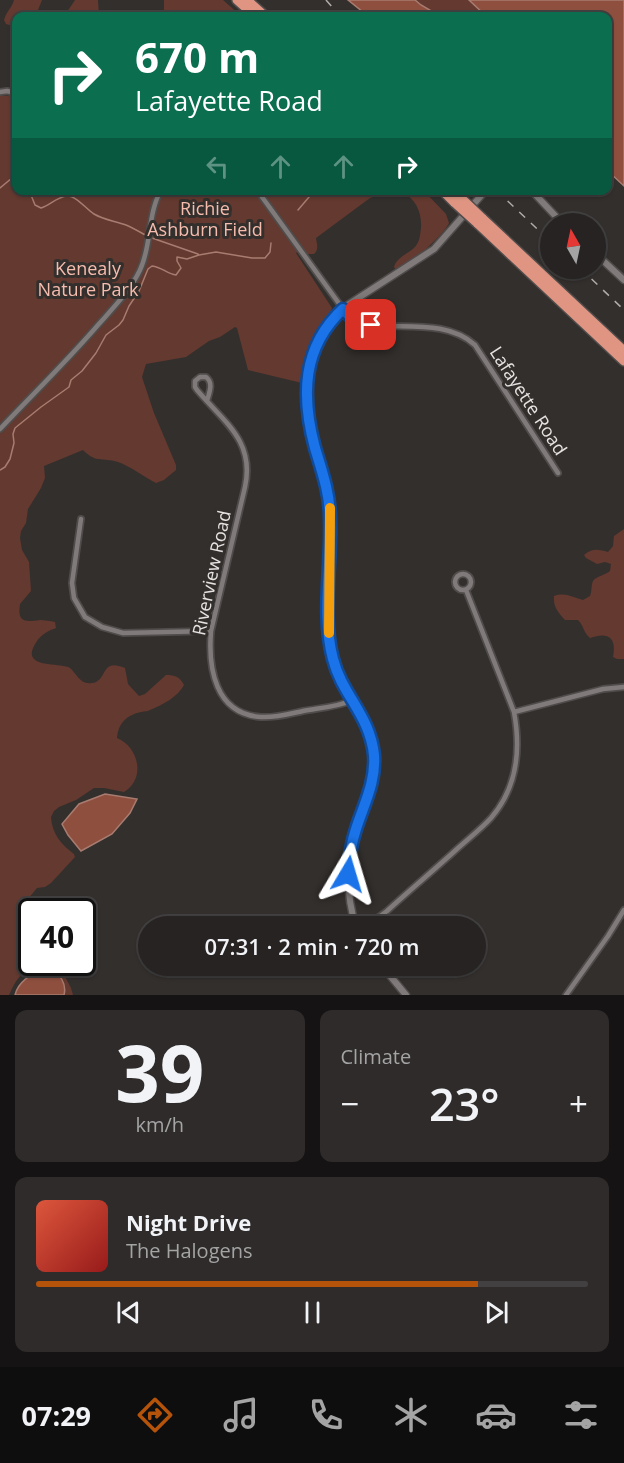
<!DOCTYPE html>
<meta charset="utf-8">
<style>
:root{--surface:#262322;--page:#2e2b2a;--text:#f1f3f6;--muted:#a4a4a5;--line:#424040;--accent:#b45309}
body{margin:0;font-family:"Open Sans",sans-serif;background:var(--page);color:var(--text);height:100vh;display:flex;flex-direction:column;font-size:22px;white-space:nowrap}
*{box-sizing:border-box;margin:0}
p{font-size:20px;color:var(--muted)}
.icon{flex:none;width:33px;height:33px;fill:none;stroke:currentColor;stroke-width:2;stroke-linecap:round;stroke-linejoin:round}
.map{position:relative;height:995px;overflow:hidden}
.panel{display:flex;flex-direction:column;gap:15px;padding:15px;background:#151313;flex:1}
.panel>*{flex:none}
.guide{position:absolute;left:12px;top:12px;width:600px;height:183px;border-radius:12px;box-shadow:0 2px 4px #0004,0 0 0 2px var(--line);background:#0b6e4f;color:#fff;overflow:hidden}
.needle{width:39px;rotate:351deg}
.controls{position:absolute;left:540px;top:213px;display:grid;gap:12px}
.controls a{display:grid;place-items:center;width:66px;height:66px;border-radius:50%;background:var(--surface);box-shadow:0 2px 4px #0004,0 0 0 2px var(--line);font-size:30px}
.speed{position:absolute;left:18px;top:898px;display:flex;gap:12px;font-size:30px;font-weight:700;text-align:center}
.speed>*{display:grid;place-content:center;width:78px;height:78px;border-radius:50%;background:var(--surface);box-shadow:0 2px 4px #0004,0 0 0 2px var(--line);line-height:1}
.speed .limit{border:3px solid #111;border-radius:9px;background:#fff;color:#111}
.pin{position:absolute;display:grid;place-items:center;width:51px;height:51px;color:#fff;margin:-26px;border-radius:12px;box-shadow:0 3px 9px #0006}
.me{position:absolute;width:66px;margin:-33px;rotate:7deg;stroke-linejoin:round;filter:drop-shadow(0 0 4px #0008)}
.turn{display:flex;align-items:center;gap:21px;height:126px;padding:0 24px;font-size:27px}
.turn .icon{width:78px;height:78px;stroke-width:2.5}
.turn b{display:block;font-size:42px;line-height:51px}
.lanes{display:flex;align-items:center;height:57px;padding:0 24px;background:#0003;justify-content:center;gap:30px;direction:ltr}
.lanes .off{opacity:.35}
.big{font-size:45px;font-weight:600;line-height:1.1}
.panel .widget{flex:1;display:flex;flex-direction:column;justify-content:center;gap:9px;min-width:0;padding:0 21px;border-radius:12px;background:var(--page)}
.panel .dial{align-items:center;gap:0}
.dial b{font-size:78px;line-height:1}
.song{display:flex;align-items:center;gap:18px}
.cover{width:72px;height:72px;border-radius:9px;background:linear-gradient(135deg,hsl(10 70% 55%),hsl(0 70% 35%))}
.played{height:6px;border-radius:3px;background:linear-gradient(90deg,var(--accent) 80%,var(--line) 80%)}
.keys{display:flex;justify-content:space-around;direction:ltr}
.heat{display:flex;justify-content:space-between;align-items:center;font-size:33px;direction:ltr}
.panel .tiles{flex:1;display:grid;gap:15px;grid-template-columns:1fr 1fr}
.widget:last-child{grid-column:span 2}
.trip{position:absolute;left:138px;top:916px;width:348px;height:60px;border-radius:30px;background:var(--surface);box-shadow:0 2px 4px #0004,0 0 0 2px var(--line);font-weight:600;line-height:60px;text-align:center}
.dock{display:flex;height:96px;justify-content:space-around;align-items:center;background:#0f0e0e;color:var(--muted)}
.dock .icon{width:42px;height:42px}
.dock .current{color:var(--accent)}
.dock b{font-size:27px;color:var(--text)}
.map>svg:first-child{display:block}
.green{fill:#64392f}
.water{fill:#8e4f3f;stroke:#a87c70;stroke-width:1.5}
.lines{fill:none;stroke-linecap:round;stroke-linejoin:round}
.stream{stroke:#a87c70;stroke-width:1.5}
.minor-casing{stroke:#4f4c4b;stroke-width:8}
.tertiary-casing{stroke:#4f4c4b;stroke-width:9}
.motorway-casing{stroke:#4f4c4b;stroke-width:12}
.minor{stroke:#807b7a;stroke-width:4.5}
.tertiary{stroke:#807b7a;stroke-width:6}
.motorway{stroke:#df9582;stroke-width:9}
.rail{stroke:#afadab;stroke-width:1.5;stroke-dasharray:8 8;stroke-linecap:butt}
.motorway-bridge-casing{stroke:#4f4c4b;stroke-width:12;stroke-linecap:butt}
.motorway-bridge{stroke:#df9582;stroke-width:9}
.route-casing{stroke:#114b97;stroke-width:15}
.route{stroke:#1a73e8;stroke-width:10}
.slow{stroke:#f59e0b;stroke-width:10}
.labels{text-anchor:middle;stroke-width:6;stroke-linejoin:round;paint-order:stroke}
.park-label{font-size:18px;fill:#f6bcad;stroke:#332f2d}
.street-label{font-size:18px;fill:#e6e4e3;stroke:#332f2d}
</style>
<div class="map">
<svg width="624" height="995" viewBox="0 0 624 995">
<rect width="100%" height="100%" fill="#332f2d"/>
<path class="green" d="M14,0H42L38,10V16H16V27L6,24L4,20C7,10 12,8 14,0Z
M75,0H98L99,16H56L57,15L67,12Z
M164,0H223L241,16H164Z
M415,0H469L486,16H440L421,5Z
M0,95L16,97V190L390,191L370,198L316,238C317,245 319,249 314,254H305L302,249L296,253L332,308C330,315 324,321 319,328C308,344 304,363 302,383L248,370L237,328L235,327L220,337L209,341L186,357L146,364L142,377L154,413L176,465V470L164,480L156,483C144,477 130,466 118,462C102,457 97,464 83,450L44,466L45,478L41,488L28,509L26,523L21,531L20,538L22,550L29,562L31,591L20,604C17,623 25,622 40,620C45,620 50,621 55,622L56,628C49,630 41,635 37,641C17,670 60,662 70,668C77,674 80,685 92,683C108,681 100,657 125,668L128,684L139,696L145,694L166,675C175,675 180,677 184,685C178,697 162,705 150,710C142,713 150,710 141,712C127,715 118,723 117,738C139,747 146,779 124,792L104,788H94L76,800L59,807L54,811L51,817C52,834 61,844 74,854L75,857L51,883L45,887L37,888L28,899L30,906L36,912H32V963H58L71,988L73,995H64C67,984 61,976 53,969H42L30,975L26,972C17,976 13,987 9,995H0Z
M402,191H424L446,214L449,223C444,235 410,264 397,271L394,267C397,257 408,254 415,247C420,241 420,235 421,228C422,212 416,200 402,191Z
M624,529V659H617L613,657C617,636 607,632 590,638C583,632 584,626 578,620H565C558,612 553,607 554,596C565,592 572,597 583,600L590,596C592,592 591,585 593,581C596,576 606,575 610,571L611,564L605,562L597,564L586,558L584,555C592,548 598,549 608,552L613,546L614,536Z"/>
<path class="water" d="M348,0H415L421,5L440,16H368Z
M469,0H624V186L608,171V16H486Z
M105,794L137,799L130,813L112,834L81,851L68,835L62,824L79,804Z
M42,969H53C61,976 67,984 64,995H15C18,982 30,975 42,969Z"/>
<g class="lines">
<path class="stream" d="M0,188L12,178L16,175
M29,190L35,205L41,208C50,205 57,197 67,196C77,196 86,209 94,214C104,220 115,221 126,225C133,228 140,232 147,236
M298,210L315,190
M152,238L198,254
M0,470L5,467L10,459L14,443L13,434L15,428L41,407L69,387L71,380L82,371L96,353L106,335L119,325L123,320L129,306L139,291L148,269L152,266C162,267 167,274 176,275L181,268L177,261V257L187,259L199,255L216,252L252,258H265L270,252L271,243"/>
<defs>
<path id="minor" d="M0,92L7,91L16,93
M257,190L343,309C347,314 351,319 357,321C365,326 375,325 385,326C415,327 451,323 475,345L558,473
M207,401C209,393 214,383 206,377H200L195,381V387L197,390C224,422 255,441 245,487L211,631C208,668 215,714 261,717C275,718 289,714 303,711C319,708 338,707 353,700
M0,429C33,394 67,361 98,325C113,308 130,291 140,270C152,245 147,215 161,190
M81,519L72,583L74,598L85,617L102,627L123,633L211,631
M455 582a8 8 0 1 1 16 0a8 8 0 1 1-16 0Z
M514,712L603,689L624,687
M357,927L379,917L387,911C410,890 434,870 457,849C468,839 481,829 491,818C517,788 521,750 514,712L466,590
M566,995L608,936L624,910"/>
<path id="tertiary" d="M531,190L563,224
M596,254L624,280
M356,927C346,895 346,861 356,829C364,806 375,784 374,759C372,716 343,697 333,660C321,613 334,562 330,515C329,490 320,468 314,444C302,392 302,339 349,304L434,249L486,190
M382,966L406,995"/>
<path id="motorway" d="M237,0L255,16
M247,0L265,16
M442,190L455,203
M453,190L460,197
M482,218L624,351
M477,223L624,361"/>
</defs>
<use href="#minor" class="minor-casing"/>
<use href="#tertiary" class="tertiary-casing"/>
<use href="#motorway" class="motorway-casing"/>
<use href="#minor" class="minor"/>
<use href="#tertiary" class="tertiary"/>
<use href="#motorway" class="motorway"/>
<path class="rail" d="M326,0L340,16
M496,190L550,241
M580,268L624,310"/>
<defs>
<path id="motorway-bridge" d="M460,197L482,218
M455,203L477,223"/>
</defs>
<use href="#motorway-bridge" class="motorway-bridge-casing"/>
<use href="#motorway-bridge" class="motorway-bridge"/>
</g>
<g class="lines">
<defs>
<path id="route" d="M348,874C349,859 351,844 356,829C364,804 376,782 374,755C370,715 342,695 333,659C321,614 332,565 330,518C330,494 322,471 315,448C301,396 302,347 343,309C351,319 358,323 371,325"/>
</defs>
<use href="#route" class="route-casing"/>
<use href="#route" class="route"/>
<path class="slow" d="M329,633L330,508"/>
</g>
<g class="labels">
<g class="park-label">
<text x="205" y="215">Richie<tspan x="205" dy="21">Ashburn Field</tspan></text>
<text x="88" y="275">Kenealy<tspan x="88" dy="21">Nature Park</tspan></text>
</g>
<g class="street-label">
<text transform="translate(528 401) rotate(57)" y="6">Lafayette Road</text>
<text transform="translate(212 573) rotate(-78)" y="6">Riverview Road</text>
</g>
</g>
</svg>
<div class="controls">
<a><svg class="needle" viewBox="-14 -14 28 28"><path d="M0-13l5 13h-10z" fill="#e53935"/><path d="M0 13l5-13h-10z" fill="#a4a4a5"/></svg></a>
</div>
<div class="speed"><div class="limit">40</div></div>
<div class="pin" style="left:371px;top:325px;background:#d93025"><svg class="icon" aria-label="arrive" viewBox="0 0 24 24"><path d="M6 21V4h12l-3 4 3 4H6"/></svg></div>
<svg class="me" style="left:348px;top:874px" viewBox="-20 -20 40 40"><path d="M0-17L14 15 0 8-14 15z" fill="#1a73e8" stroke="#fff" stroke-width="4"/></svg>
<div class="trip">07:31 · 2 min · 720 m</div>
<div class="guide">
<div class="turn"><svg class="icon" aria-label="right" viewBox="0 0 24 24"><path d="M7 20v-9h11M14 6l5 5-5 5"/></svg><div><b>670 m</b>Lafayette Road</div></div>
<div class="lanes"><svg class="icon off" aria-label="left" viewBox="0 0 24 24"><path d="M17 20v-9H6M10 6l-5 5 5 5"/></svg><svg class="icon off" aria-label="ahead" viewBox="0 0 24 24"><path d="M12 20V5M6 11l6-6 6 6"/></svg><svg class="icon off" aria-label="ahead" viewBox="0 0 24 24"><path d="M12 20V5M6 11l6-6 6 6"/></svg><svg class="icon" aria-label="right" viewBox="0 0 24 24"><path d="M7 20v-9h11M14 6l5 5-5 5"/></svg></div>
</div>
</div>
<section class="panel">
<div class="tiles">
<div class="widget dial"><b>39</b><p>km/h</p></div>
<div class="widget"><p>Climate</p>
<div class="heat"><a>−</a><b class="big">23°</b><a>+</a></div>
</div>
<div class="widget">
<div class="song"><i class="cover"></i><div><b>Night Drive</b><p>The Halogens</p></div></div>
<div class="played"></div>
<div class="keys"><svg class="icon" aria-label="previous" viewBox="0 0 24 24"><path d="M18 5L8 12l10 7zM5 5v14"/></svg><svg class="icon" aria-label="pause" viewBox="0 0 24 24"><path d="M8 5v14M16 5v14"/></svg><svg class="icon" aria-label="next" viewBox="0 0 24 24"><path d="M6 5l10 7-10 7zM19 5v14"/></svg></div>
</div>
</div>
</section>
<nav class="dock">
<b>07:29</b>
<svg class="icon current" aria-label="directions" viewBox="0 0 24 24"><path d="M12 3l9 9-9 9-9-9zM9 14v-3h6M13 9l2 2-2 2"/></svg>
<svg class="icon" aria-label="music" viewBox="0 0 24 24"><path d="M9 18V5l10-2v13"/><circle cx="6" cy="18" r="3"/><circle cx="16" cy="16" r="3"/></svg>
<svg class="icon" aria-label="phone" viewBox="0 0 24 24"><path d="M5 4h4l2 5-3 2q2 4 5 5l2-3 5 2v4C11 20 4 13 5 4z"/></svg>
<svg class="icon" aria-label="climate" viewBox="0 0 24 24"><path d="M12 3v18M4 7l16 10M4 17L20 7"/></svg>
<svg class="icon" aria-label="car" viewBox="0 0 24 24"><path d="M5 17H2v-5l4-1 3-4h7l3 4 3 1v5h-3M9 17h6M6 11h13"/><circle cx="7" cy="17" r="2"/><circle cx="17" cy="17" r="2"/></svg>
<svg class="icon" aria-label="filters" viewBox="0 0 24 24"><path d="M4 7h16M4 17h16"/><circle cx="9" cy="7" r="2"/><circle cx="15" cy="17" r="2"/></svg>
</nav>
